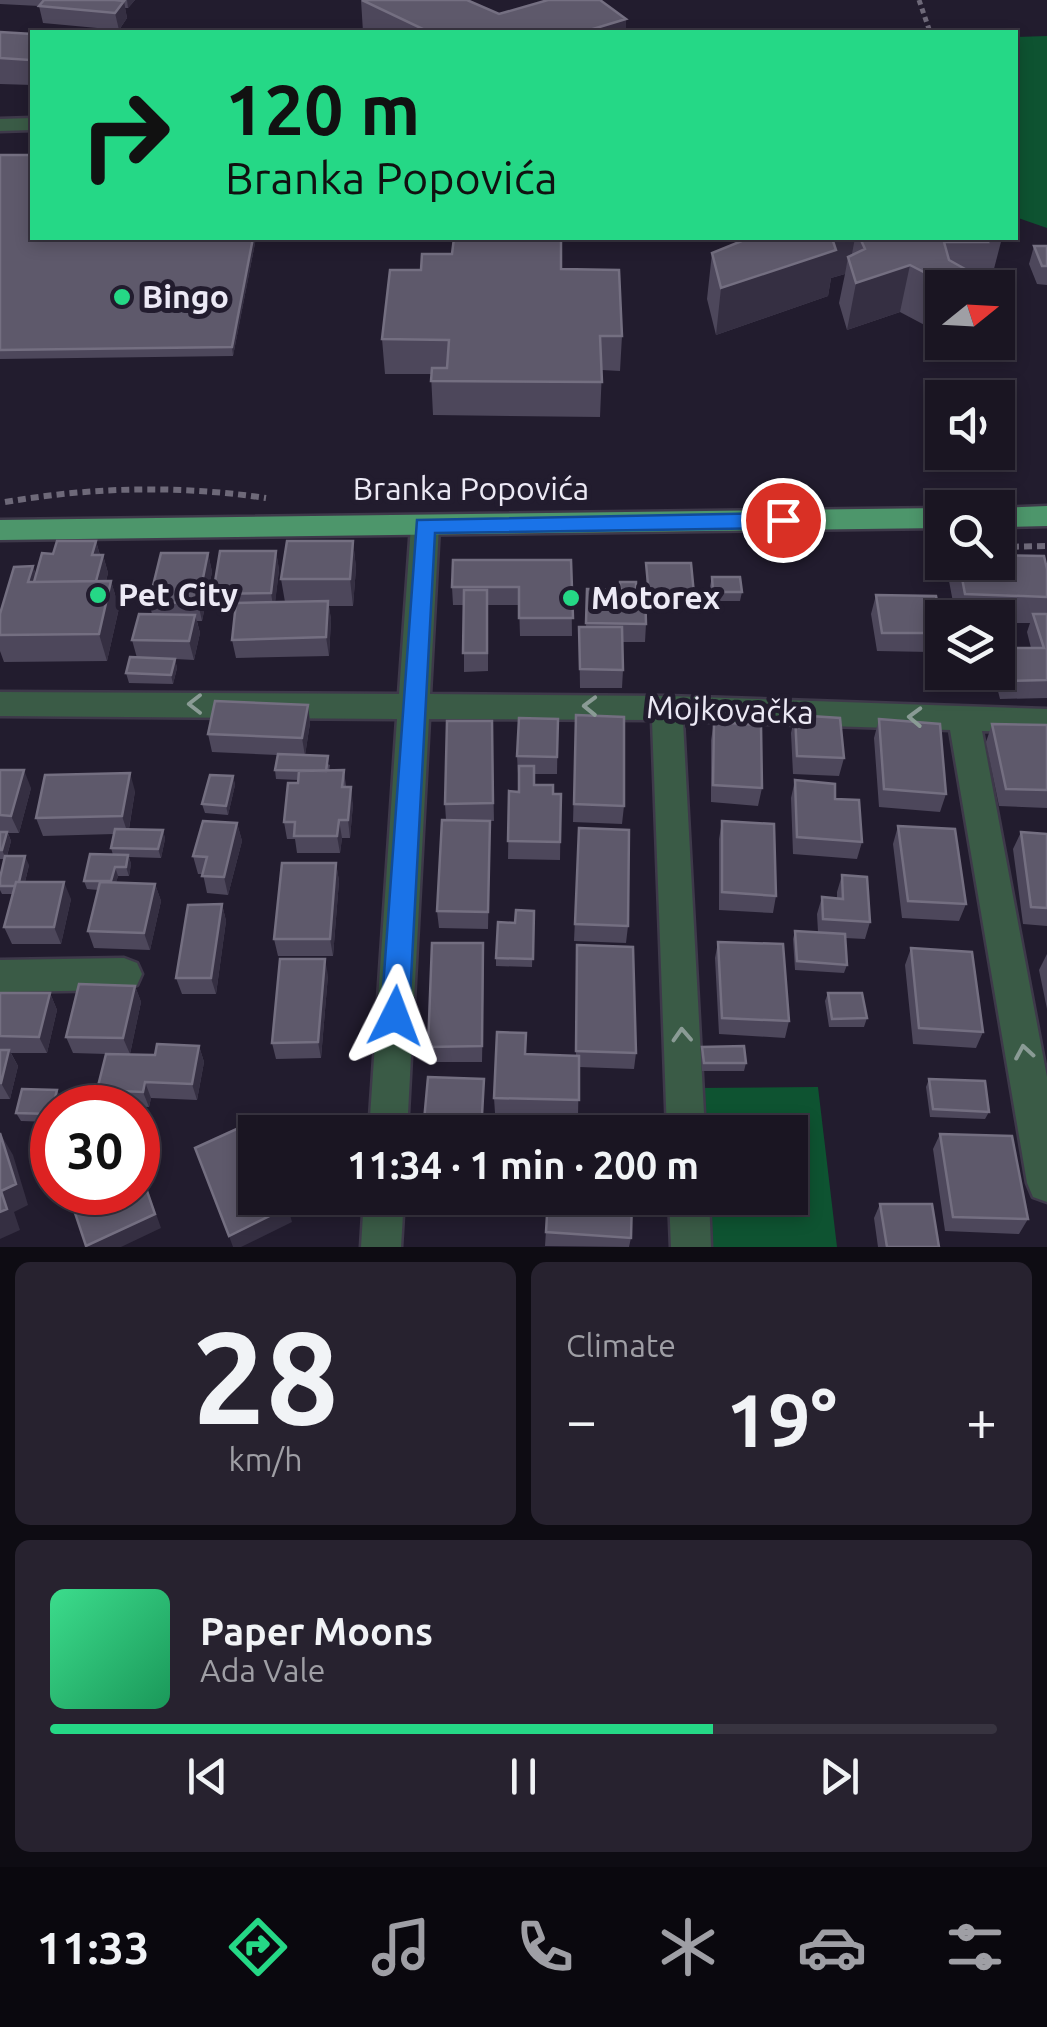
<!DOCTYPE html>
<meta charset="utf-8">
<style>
:root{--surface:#1a1522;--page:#27222f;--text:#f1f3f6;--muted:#9f9fa5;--line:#383440;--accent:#25d886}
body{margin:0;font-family:Ubuntu,sans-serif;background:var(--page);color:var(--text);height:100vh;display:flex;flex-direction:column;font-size:38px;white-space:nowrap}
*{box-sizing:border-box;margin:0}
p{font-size:32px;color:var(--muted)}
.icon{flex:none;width:55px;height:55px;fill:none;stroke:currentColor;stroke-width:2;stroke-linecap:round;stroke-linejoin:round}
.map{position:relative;height:1247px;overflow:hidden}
.details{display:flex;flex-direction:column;gap:15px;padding:15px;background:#0e0c13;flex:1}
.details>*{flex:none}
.banner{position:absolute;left:30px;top:30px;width:988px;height:210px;border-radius:0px;box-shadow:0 5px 15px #0003,0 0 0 2px var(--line);background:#25d886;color:#111;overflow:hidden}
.needle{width:65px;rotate:72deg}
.tools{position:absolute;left:925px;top:270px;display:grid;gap:20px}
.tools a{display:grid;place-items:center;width:90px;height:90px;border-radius:0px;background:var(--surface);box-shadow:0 5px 15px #0003,0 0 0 2px var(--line);font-size:50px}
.speed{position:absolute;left:30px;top:1085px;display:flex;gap:20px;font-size:50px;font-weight:700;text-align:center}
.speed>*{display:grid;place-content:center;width:130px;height:130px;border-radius:50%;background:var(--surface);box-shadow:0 5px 15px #0003,0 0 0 2px var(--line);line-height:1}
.speed .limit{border:15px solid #d22;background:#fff;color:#111}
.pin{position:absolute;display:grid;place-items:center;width:85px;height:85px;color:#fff;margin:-42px;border:5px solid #fff;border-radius:50%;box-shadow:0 2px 10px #0007}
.me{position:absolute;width:110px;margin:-55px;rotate:3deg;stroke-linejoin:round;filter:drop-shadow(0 0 8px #0008)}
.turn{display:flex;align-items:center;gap:35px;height:210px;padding:0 30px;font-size:45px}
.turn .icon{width:130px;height:130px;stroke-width:2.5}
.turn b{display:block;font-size:70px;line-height:85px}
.big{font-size:75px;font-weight:700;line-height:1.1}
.details .widget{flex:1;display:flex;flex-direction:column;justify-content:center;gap:15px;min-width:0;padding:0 35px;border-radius:15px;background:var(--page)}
.details .dial{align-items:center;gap:0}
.dial b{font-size:130px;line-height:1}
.song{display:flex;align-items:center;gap:30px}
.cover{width:120px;height:120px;border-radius:15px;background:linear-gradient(135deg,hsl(150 70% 55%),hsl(150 70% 35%))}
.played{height:10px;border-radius:5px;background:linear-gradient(90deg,var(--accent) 70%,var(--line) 70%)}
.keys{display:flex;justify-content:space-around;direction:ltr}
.heat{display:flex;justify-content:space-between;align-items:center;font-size:55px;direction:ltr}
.details .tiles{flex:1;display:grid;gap:15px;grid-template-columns:1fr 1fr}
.widget:last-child{grid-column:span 2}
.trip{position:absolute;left:238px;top:1115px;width:570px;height:100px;border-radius:0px;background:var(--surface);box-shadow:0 5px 15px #0003,0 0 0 2px var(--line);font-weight:700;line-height:100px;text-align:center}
.dock{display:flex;height:160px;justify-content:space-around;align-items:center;background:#0a080e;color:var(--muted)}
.dock .icon{width:70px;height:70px}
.dock .active{color:var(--accent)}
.dock b{font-size:45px;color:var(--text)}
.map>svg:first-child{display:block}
.green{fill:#0e5331}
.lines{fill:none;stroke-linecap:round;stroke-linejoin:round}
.minor-casing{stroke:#3e394a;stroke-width:5}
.major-casing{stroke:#3e394a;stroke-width:5}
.path-far1{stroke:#6e6979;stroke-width:5;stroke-dasharray:5 4;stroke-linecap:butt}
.path{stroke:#6e6979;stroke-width:6;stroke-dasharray:8 5;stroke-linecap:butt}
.minor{fill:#3a5b46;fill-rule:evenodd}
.major{fill:#4d966b;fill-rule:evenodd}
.wall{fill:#4d475b}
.shaded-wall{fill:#352f42}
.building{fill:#5e596b;stroke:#746f81;stroke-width:2.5}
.oneway{stroke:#8a9b95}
.route{fill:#1a73e8;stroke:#114b97;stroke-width:2.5}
.poi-dot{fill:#25d886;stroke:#221c2e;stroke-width:4}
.labels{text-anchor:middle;stroke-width:10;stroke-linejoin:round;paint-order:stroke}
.poi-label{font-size:32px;font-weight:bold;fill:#ece9f5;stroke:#221c2e;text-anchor:start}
.street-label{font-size:32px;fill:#ece9f5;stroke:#221c2e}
</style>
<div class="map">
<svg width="1047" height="1247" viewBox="0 0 1047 1247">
<rect width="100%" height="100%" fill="#221c2e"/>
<path class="green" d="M1047,36V228L1015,217V37Z
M818,1087L837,1247H706L703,1198H790V1132H699L696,1088Z"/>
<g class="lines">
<defs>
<path id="minor" d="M32,118V130L0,131V119Z
M425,516L439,526L430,694L667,696L1047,709V733L982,731L1047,1077V1202L1033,1197L1027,1183L950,730L683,721L705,1132H667L652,720L429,719L407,1132H369L397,719L0,716V692L399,694L411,526Z
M124,958L137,963L142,974L137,985L124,990L0,992V960Z
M364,1198H404L401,1247H361Z
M669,1198H709L711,1247H671Z"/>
<path id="major" d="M1047,506V526L998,527L997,508Z
M942,508V528L0,540V520Z"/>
</defs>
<use href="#minor" class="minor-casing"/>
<use href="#major" class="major-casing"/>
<path class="path-far1" d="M919,0L930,32"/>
<path class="path" d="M948,498H991
M5,502C94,487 177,485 266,498
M998,547L1047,546"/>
<use href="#minor" class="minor"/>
<use href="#major" class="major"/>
</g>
<path class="wall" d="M0,0H135L128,8H125L127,18L119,30L43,23L39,6L0,4Z
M361,0L499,14L626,19V32H363Z
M0,32L32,34V85L0,84Z
M0,155L32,238H256L233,356L0,359Z
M749,238H1002L989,288H942V330H934L900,312L847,330L839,303L845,274L831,278L828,296L716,335L707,299L712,253Z
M1034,246H1047V285L1037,284L1029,264Z
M452,254L561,269L622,336L620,371L602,370L600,417L433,415L431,374H385L382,339L421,270Z
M96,541L100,555H103L108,573L106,581H111L119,608L107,661L4,662L0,651V614L33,566L36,575L53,554Z
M353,541L356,568L353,606H329L331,620L329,656L236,658L232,640L235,612H217L213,594L276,551L279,570L275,602H285L281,579Z
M208,553L212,572L202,621H197L200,633L194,660L175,659L177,668L173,684L129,683L126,673L137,658L132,640L152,614L149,602Z
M571,560L572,636H520L519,605H488V671L464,672V605H453L452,587Z
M954,562H998L1047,569V698L1000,699L993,672H998V648H1031L1027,632L1030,623H998V618H956L949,581Z
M646,563L694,594L693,604H648Z
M712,577L742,592L740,601H712L710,586Z
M620,582L636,590L646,624L645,642H622L623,670L622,688H580L579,627H586L587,589H619Z
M876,595L942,626V639L940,647L951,676L948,685L933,684L929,656L930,652L877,651L871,614Z
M953,672H975V677L972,686L954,685Z
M308,705L310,723L305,755L330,765L329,771L344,770L346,787L353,804L350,838H342L340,853H297L295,839H287L284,822L298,780L276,779L275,770L277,755L212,752L208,734Z
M576,715L624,806L622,824L573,822Z
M795,715L844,758L839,776L793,774L791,733Z
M558,719L557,774H534V785L553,794H561L560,860L508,859L509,791L519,792L517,756Z
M879,719L946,794L940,812L879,807L874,738Z
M492,721L494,821H490L488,929L439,928L437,911L446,820L445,804Z
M714,722L762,788L758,806L711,802V740Z
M992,724L1047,725V808L999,806L986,742Z
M0,770L31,788L19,833H8L11,841L7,856L29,865L25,882L71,899L61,944H12L4,927L12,894H2L0,890V878L5,859H0Z
M233,776L235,785L228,815L205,813L202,804Z
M795,780L835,799L862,842L857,859L793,854L791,798Z
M135,791L129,829L163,830L165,839L161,858L129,857L131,864L129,876H118L116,882L155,884L161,901L150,950L94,948L88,931L98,890L87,889L84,881L113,855L111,848L114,834L43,836L36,818Z
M722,821L776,896L773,913L719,910V839Z
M237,823L242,841L228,895L207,893L203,874H198L193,856Z
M898,826L966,904L959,921L902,918L893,844Z
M579,828L628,926L626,943L574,941Z
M1021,832L1047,834V926L1023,924L1013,849Z
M336,863L339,881L333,956H278L274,939Z
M842,875L870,922L865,939L845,938L847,965L844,973L795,970L793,939L795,931L818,932L817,914L822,897L837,899V892Z
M222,904L226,921L216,994H182L176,978Z
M534,911L532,967L496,966V958L515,923Z
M718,942L789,1021L785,1038L719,1034L715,958Z
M911,948L983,1032L976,1048L913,1044L905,965Z
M1047,954V1009L1039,970Z
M484,960L482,1062H430L428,1047Z
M576,962L636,1053L634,1069L579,1067L578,1116L495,1113L494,1098L526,1054L576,1056Z
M328,975L321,1058L276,1059L272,1043Z
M135,986L141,1002L130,1054L155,1055L199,1046L204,1062L197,1100L151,1098L149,1107L104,1106L97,1090L106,1054L73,1053L66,1037Z
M0,993H50L57,1010L47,1053H11L18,1066L10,1099H0Z
M828,993L867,1018L864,1027H829L825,1001Z
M702,1047L746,1063L744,1071H702L701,1055Z
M929,1079L989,1112L985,1119L930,1117L926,1087Z
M61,1098L52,1108V1122L21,1121L16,1113Z
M940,1134L1028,1219L1019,1234L945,1231L933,1149Z
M418,1198H479L478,1217L419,1215Z
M548,1198L631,1238L629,1247L545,1246Z
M880,1204L939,1247H878L874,1218Z"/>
<path class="shaded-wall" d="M127,0H135L128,8Z
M124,1L127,18L119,30L115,13Z
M626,19V32H583Z
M253,238H256L233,356L232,347Z
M830,238H855L850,264L848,257L845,274L831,278L828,296L716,335L721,288Z
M910,265L900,312L847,330L856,283Z
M96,541L101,560L92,555Z
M353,541L356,568L353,606L350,579Z
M276,551L279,570L274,612L271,593Z
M208,553L212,572L202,621L198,603Z
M103,555L108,573L99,608L94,590Z
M33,566L40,590L28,582Z
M111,581L119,608L107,661L99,634Z
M328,601L331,620L329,656L326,637Z
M195,615L200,633L194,660L189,641Z
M175,659L177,668L173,684L171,675Z
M308,705L310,723L305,756L302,738Z
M24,770L31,788L19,833L11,816Z
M130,773L135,791L128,834L122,816Z
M233,776L235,785L228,815L226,806Z
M351,787L353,804L350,838L348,820Z
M339,820L342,838L340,853L337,836Z
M237,823L242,841L228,895L224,877Z
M163,830L165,839L161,858L158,849Z
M7,832L11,841L6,859L2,850Z
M128,855L131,864L129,876L126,867Z
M25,856L29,865L22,894L18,886Z
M336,863L339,881L333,956L330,939Z
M115,867L118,876L114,890L111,881Z
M64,882L71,899L61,944L54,927Z
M155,884L161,901L150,950L144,933Z
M222,904L226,921L216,994L211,978Z
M325,959L328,975L321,1058L318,1042Z
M135,986L141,1002L130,1054L123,1038Z
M50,993L57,1010L47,1053L39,1037Z
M199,1046L204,1062L197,1100L192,1084Z
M9,1050L18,1066L10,1099L1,1083Z
M484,1079L483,1132H481Z
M145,1082L151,1098L149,1107L143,1092Z
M57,1090L61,1098L59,1108H53Z
M0,1133L13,1155L28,1205L14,1212L20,1230L0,1239Z
M138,1162L161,1228L121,1247H86L138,1165Z
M288,1207L292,1222L241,1247H233L229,1236Z"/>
<path class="building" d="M44,0H115L124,1L115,13L39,6Z
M362,0H467L499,14L548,0H600L626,19L583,32H429Z
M0,32L32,34V56L30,60L0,58Z
M0,155H32V238H253L232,347L0,350Z
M454,238H561V269L619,270L622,336H600L602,382L431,381L432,368H447L449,340L382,339L390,270H421L422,254H452Z
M749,238H832L836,250L721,288L712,253Z
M860,238H987L988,242H944L949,260L990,283H945L910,265L856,283L848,257L865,249Z
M1034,246H1047V266H1042Z
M57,541H96L92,555H103L96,581L34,582L42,553L53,554Z
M287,541H353L350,579H281Z
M220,551H276L271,593L213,594Z
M161,553H208L198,603L149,602Z
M998,555L1044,556L1047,569V597L965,594L959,562H998Z
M453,560H571L573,618H519V587H452Z
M646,563H691L694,594L649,595Z
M33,566L28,582L111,581L99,634L0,635V614L14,567Z
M712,577H740L742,592H713Z
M620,582H636V590H620Z
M587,589L645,590L646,624L586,623Z
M464,590H487V653H463Z
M876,595L936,596L942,626V633H882Z
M328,601L326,637L232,640L236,603Z
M139,614L195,615L189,641L132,640Z
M1033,614H1047V680L1007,681L998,648H1044Z
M579,627H622L623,670L580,669Z
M932,646L942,647V672H951V676L936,675Z
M130,657L175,659L171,675L126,673Z
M957,672H975V677L957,675Z
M215,701L308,705L302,738L208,734Z
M576,715L624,717V806L574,804Z
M795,715L840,718L844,758L797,756Z
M519,718L558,719L557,757L517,756Z
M879,719L940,724L946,794L884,789Z
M447,721H492L493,803L445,804Z
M714,722L761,725L762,788L713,785Z
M992,724L1047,725V790L1006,789Z
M278,754L328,756L326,771L275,770Z
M519,766H534V785H553V794H561L560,842L508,841L509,791L519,792Z
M0,770H24L11,816L0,815Z
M344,770L342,787H351L348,820H339L337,836H294L295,822H284L288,783H298L299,771Z
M130,773L122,816L36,818L45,775Z
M210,775L233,776L226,806L202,804Z
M795,780L835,784V799L859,800L862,842L797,837Z
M442,820L490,821L488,912L437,911Z
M203,821L237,823L224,877L202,876L207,857L193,856Z
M722,821L774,824L776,896L722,892Z
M898,826L955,829L966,904L908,901Z
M579,828L629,830L628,926L575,924Z
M115,829L163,830L158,849L111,848Z
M0,832H7L2,850H0Z
M1021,832L1047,834V908L1031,907Z
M90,854L128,855L126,867H115L111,881H84Z
M5,856H25L19,882H16L15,886H0V878Z
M282,863H336L330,939H274Z
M842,875L867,877L870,922L823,919L822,897L843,899Z
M16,882H64L54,927H4Z
M100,882L155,884L144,933L88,931Z
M222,904L211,978H176L188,905Z
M516,910L534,911L533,959L496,958L498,922L515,923Z
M795,931L845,934L847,965L797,961Z
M718,942L783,944L789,1021L722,1018Z
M432,943H483L482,1046L428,1047Z
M577,945L633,947L636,1053L576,1051Z
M911,948L972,952L983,1032L919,1028Z
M280,959H325L318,1042L272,1043Z
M79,984L135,986L123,1038L66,1037Z
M0,993H50L39,1037L0,1036Z
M828,993H862L867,1018L832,1019Z
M497,1032L526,1033L525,1054L579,1056V1100L494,1098Z
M157,1044L199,1046L192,1084L145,1082L143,1092L97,1090L106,1054L155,1055Z
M744,1046L746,1063H704L702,1047Z
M0,1050H9L1,1083H0Z
M428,1077L484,1079L481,1132H423Z
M929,1079L985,1081L989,1112L933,1109Z
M22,1089L57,1090L51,1114L16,1113Z
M252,1122L256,1132L255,1198H284L288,1207L229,1236L195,1148Z
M0,1133L16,1184L1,1191L7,1209L0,1212Z
M940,1134L1012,1136L1028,1219L953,1217Z
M138,1165L155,1214L86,1246L68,1192H138Z
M418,1198H477V1203L417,1200Z
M548,1198H632L631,1238L546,1232Z
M880,1204H932L939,1247H887Z"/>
<defs><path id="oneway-chevron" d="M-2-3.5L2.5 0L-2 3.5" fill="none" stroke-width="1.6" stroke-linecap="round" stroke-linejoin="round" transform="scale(2.5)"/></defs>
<g class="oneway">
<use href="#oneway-chevron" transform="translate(195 704) rotate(180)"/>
<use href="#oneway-chevron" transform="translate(590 706) rotate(-179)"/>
<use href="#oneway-chevron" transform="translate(915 717) rotate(-178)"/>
<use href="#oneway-chevron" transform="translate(682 1035) rotate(-93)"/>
<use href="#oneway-chevron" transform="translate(1024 1052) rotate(-100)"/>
</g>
<path class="route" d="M783,513L794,520L783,528L435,533L409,1016L405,1024L395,1028L385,1024L381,1016L417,520Z"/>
<g class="poi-dot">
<circle cx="122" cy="297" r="10"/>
<circle cx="98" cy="595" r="10"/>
<circle cx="571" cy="598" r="10"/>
</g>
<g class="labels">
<g class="poi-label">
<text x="142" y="308">Bingo</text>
<text x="118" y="606">Pet City</text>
<text x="591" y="609">Motorex</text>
</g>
<g class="street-label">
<text x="471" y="500">Branka Popovića</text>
<text transform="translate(730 710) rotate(2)" y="11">Mojkovačka</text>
</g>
</g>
</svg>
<div class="tools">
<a><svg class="needle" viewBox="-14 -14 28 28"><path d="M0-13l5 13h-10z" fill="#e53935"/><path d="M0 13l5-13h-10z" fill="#9f9fa5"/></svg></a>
<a><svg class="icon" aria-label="sound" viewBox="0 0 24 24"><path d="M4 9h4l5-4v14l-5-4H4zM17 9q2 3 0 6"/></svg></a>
<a><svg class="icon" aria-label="search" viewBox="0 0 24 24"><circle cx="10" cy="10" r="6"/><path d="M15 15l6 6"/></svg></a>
<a><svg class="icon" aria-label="layers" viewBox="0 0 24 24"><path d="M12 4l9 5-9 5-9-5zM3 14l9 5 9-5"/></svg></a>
</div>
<div class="speed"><div class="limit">30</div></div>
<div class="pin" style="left:783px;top:520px;background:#d93025"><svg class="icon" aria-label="arrive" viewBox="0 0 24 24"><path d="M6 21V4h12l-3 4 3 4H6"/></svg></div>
<svg class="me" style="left:395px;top:1016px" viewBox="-20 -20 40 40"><path d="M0-17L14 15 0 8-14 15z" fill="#1a73e8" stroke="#fff" stroke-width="4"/></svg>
<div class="trip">11:34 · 1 min · 200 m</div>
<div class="banner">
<div class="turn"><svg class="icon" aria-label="right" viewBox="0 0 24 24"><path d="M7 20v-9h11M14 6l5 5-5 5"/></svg><div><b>120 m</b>Branka Popovića</div></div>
</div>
</div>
<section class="details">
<div class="tiles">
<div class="widget dial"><b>28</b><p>km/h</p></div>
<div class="widget"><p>Climate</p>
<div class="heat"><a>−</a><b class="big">19°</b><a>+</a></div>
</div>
<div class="widget">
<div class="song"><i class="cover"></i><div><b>Paper Moons</b><p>Ada Vale</p></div></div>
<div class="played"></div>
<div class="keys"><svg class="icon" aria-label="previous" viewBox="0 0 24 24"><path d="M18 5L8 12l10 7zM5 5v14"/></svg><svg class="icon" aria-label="pause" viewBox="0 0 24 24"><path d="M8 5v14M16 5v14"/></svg><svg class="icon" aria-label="next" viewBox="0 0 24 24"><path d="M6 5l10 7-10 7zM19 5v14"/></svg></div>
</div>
</div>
</section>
<nav class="dock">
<b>11:33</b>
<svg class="icon active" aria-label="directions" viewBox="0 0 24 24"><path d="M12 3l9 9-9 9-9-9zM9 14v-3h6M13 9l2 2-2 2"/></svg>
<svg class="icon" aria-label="music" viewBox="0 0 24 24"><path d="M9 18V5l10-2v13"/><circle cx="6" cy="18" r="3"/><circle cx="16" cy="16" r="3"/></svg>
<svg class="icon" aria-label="phone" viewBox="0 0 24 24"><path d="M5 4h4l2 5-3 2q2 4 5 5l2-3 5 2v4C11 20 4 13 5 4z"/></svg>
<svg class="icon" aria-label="climate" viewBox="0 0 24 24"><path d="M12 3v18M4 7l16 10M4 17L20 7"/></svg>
<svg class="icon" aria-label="car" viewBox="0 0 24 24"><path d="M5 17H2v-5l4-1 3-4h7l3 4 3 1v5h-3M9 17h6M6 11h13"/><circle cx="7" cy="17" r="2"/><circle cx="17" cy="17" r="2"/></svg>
<svg class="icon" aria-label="filters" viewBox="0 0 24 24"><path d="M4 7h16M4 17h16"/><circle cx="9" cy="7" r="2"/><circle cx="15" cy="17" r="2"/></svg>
</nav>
